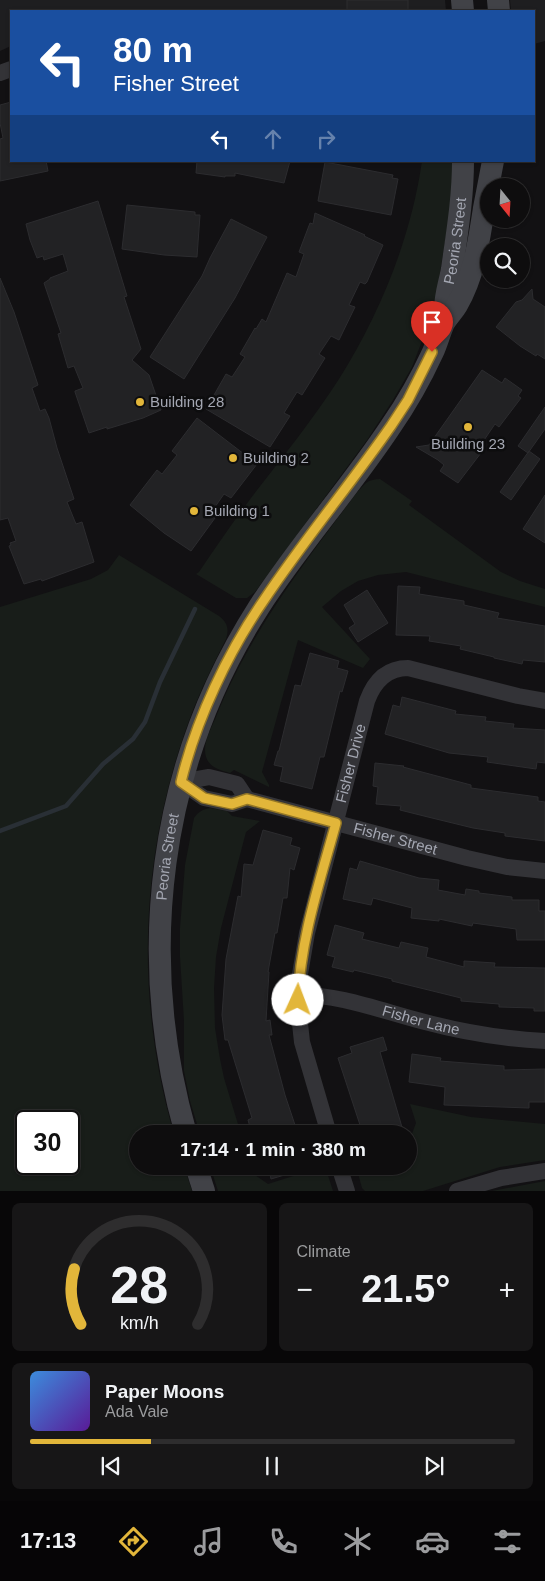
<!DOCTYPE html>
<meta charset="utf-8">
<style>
:root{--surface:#0e0d0e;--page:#171617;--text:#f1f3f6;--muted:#9b9c9e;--line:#2e2d2e;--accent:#e2b63a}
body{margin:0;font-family:Arial,sans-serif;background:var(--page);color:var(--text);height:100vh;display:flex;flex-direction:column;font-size:19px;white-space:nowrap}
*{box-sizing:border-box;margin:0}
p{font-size:16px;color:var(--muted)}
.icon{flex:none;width:28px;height:28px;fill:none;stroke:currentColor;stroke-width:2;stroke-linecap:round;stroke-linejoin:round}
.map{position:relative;height:1191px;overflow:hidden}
.details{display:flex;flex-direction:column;gap:12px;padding:12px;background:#080708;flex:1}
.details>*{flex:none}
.guide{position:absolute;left:10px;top:10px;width:525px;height:152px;border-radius:0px;box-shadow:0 1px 4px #0004,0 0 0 1px var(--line);background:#1a4fa0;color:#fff;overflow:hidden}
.needle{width:32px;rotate:162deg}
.fabs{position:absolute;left:480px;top:178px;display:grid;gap:10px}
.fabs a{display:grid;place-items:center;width:50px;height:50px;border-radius:50%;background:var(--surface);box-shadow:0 1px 4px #0004,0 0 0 1px var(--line);font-size:25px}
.speed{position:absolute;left:15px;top:1110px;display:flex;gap:10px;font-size:25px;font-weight:700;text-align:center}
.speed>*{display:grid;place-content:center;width:65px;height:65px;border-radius:50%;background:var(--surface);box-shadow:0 1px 4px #0004,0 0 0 1px var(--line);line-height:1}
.speed .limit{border:2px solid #111;border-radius:8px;background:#fff;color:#111}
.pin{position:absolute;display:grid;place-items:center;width:42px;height:42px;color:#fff;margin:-51px -21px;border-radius:50% 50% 50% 0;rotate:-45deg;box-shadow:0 0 5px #0007}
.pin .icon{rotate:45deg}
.me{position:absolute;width:55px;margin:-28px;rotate:2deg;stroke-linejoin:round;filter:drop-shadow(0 0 4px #0008)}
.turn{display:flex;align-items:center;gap:18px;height:105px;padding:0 20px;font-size:22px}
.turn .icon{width:65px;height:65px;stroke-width:2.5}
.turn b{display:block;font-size:35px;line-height:42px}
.lanes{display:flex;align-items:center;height:48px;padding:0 20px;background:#0003;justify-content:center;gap:25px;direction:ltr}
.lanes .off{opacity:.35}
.big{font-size:38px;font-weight:800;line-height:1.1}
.details .widget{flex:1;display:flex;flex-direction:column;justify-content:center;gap:8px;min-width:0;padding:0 18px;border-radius:8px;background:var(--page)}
.details .dial{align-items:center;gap:0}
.dial svg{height:130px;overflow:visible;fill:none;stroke:var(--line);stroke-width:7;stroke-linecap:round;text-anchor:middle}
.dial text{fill:var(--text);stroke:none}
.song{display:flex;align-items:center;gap:15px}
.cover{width:60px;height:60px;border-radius:8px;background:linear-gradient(135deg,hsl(210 70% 55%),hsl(270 70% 35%))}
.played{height:5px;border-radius:2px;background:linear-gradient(90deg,var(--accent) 25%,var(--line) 25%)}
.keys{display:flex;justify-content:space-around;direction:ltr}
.heat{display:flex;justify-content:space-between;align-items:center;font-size:28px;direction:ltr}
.details .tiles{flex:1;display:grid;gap:12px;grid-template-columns:1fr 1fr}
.widget:last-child{grid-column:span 2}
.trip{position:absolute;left:129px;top:1125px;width:288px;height:50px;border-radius:25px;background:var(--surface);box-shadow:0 1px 4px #0004,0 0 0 1px var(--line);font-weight:800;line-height:50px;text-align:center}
.tabs{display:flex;height:80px;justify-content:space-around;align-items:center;background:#060506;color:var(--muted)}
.tabs .icon{width:35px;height:35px}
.tabs .active{color:var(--accent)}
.tabs b{font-size:22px;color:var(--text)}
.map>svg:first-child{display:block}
.built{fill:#1e1e20}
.green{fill:#181d19;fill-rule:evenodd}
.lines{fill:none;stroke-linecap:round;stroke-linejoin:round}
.stream{stroke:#292f35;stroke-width:4.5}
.building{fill:#222224;stroke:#2c2c2f}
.minor{stroke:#333337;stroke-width:16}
.secondary{stroke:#414247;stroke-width:22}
.route-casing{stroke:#937626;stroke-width:12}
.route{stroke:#e2b63a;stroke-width:9}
.poi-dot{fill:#e2b63a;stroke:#0d0d0e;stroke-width:2}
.labels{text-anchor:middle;stroke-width:5;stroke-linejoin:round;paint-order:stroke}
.street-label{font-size:15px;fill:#a4a7b2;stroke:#0d0d0e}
.poi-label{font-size:15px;fill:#a4a7b2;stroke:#0d0d0e;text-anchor:start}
</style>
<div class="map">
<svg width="545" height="1191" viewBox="0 0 545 1191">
<rect width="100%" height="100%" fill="#121113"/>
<path class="built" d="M0,0H445L446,11H11V46L0,51Z
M510,0H545V41L534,44V11H511Z"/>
<path class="green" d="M422,161H454L453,192L434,310L412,367L393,400L367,440L255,592L247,598H236L196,574L199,572C216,547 233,522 251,498C281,459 312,421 339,379C380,314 411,238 422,161Z
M380,479L412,501L409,505L501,572L520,581L545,589V607L406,572L378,575L358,581L341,591L322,607L370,659L363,668L298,640L262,772L269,785V787L234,770L230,773C220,770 210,768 206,757C202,744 211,729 216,717C245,644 290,582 337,519C346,508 355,493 366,483C370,480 375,479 380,479Z
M119,555L219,616C228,623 229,629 226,639C213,665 200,691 190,718C140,852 134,997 174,1134H138V1166H184L192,1191H0V607L91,579L108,570ZM26,1121H69V1164H26Z
M210,808L227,811L232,816L260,821L246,832L221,928L216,957L214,988L215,1028L220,1059L224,1078L241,1134H200L190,1101L184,1071V1021L180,957V928L185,865L194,818C198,812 203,809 210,808Z
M410,1104L471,1117L545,1124V1160L500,1167L423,1191H365L362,1188L356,1166H408V1140L410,1139L416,1123Z
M210,1166H252L255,1175L268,1184L325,1166L333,1191H218Z
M545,1181V1191H492Z"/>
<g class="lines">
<path class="stream" d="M0,831L66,806L103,764L133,739L145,722L160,682L195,609"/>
</g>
<path class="building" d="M347,0H408V11H347Z
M11,102V161H46L48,171L0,181V139L3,138L0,123V105Z
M197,161H290L284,183L235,173V176H225V177L196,173Z
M325,162L393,175L392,178L398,179L391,215L318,201Z
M98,201L127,296L124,297L141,349L132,360L149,375L161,410L143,418L107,429V427L89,433L75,392V391L83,388L74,366L68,368L58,334L61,333L44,283L50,279V278L68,271L63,254L44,260L43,256L37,258L30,240L26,224Z
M127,205L195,212V215H200L197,257L164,255L122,249Z
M315,213L365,235L364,236L383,245L367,282L365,284L360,282L349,305L355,307L339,340L331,336L319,354L325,358L302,395L297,392L284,413L290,416L270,447L206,409L226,374L232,377L245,357L240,354L255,328L256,329L262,319L266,322L287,273L296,277L304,254L299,252L310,223L313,224Z
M231,219L267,237L235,298L184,379L150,357L202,276L210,258Z
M0,278L14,312L38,385L32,388L40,411L45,409L49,418L57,448L74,499L67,502L76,524L82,522L94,562L42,581L41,579L24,584L9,546L11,545L10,543L16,541L8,518L0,520Z
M532,289L533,299L545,307V359L537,354L536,356L520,346L496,327L516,302L522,300Z
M482,370L502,383L505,378L522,390L518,396L521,398L499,427L495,424L480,446L484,449L458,483L440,471L444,465L438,460L416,447L429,445Z
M545,407V429L528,453L518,446Z
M197,418L257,464L231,498L224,494L210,514L215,518L191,551L164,533L130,505L157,470L162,474L177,455L172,451Z
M529,451L540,459L511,500L500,492Z
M545,495V543L523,529Z
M398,586L420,587L419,594L464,601V605L499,613L497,618L545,626V662L523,660L522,664L494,658V657L460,649L461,646L429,641L430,636L396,635Z
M367,590L388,623L358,642L349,628L355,624L344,605Z
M310,653L339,661L337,668L348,671L342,692L340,691L324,757H320L312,789L280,781L283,767L274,765L278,751H279L295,685L301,686Z
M402,697L456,711L455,714L486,717L485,721L514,724L513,728L545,730V763L537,762L536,769L487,762L488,757L449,753L385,734L393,705L400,707Z
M375,763L404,766L403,767L471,785V788L538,797V801L545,802V841L505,836V833L473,828L428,817L400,810L401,806L376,804L378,787L373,786Z
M263,830L292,838L290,845L300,848L294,870L290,868L287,898H283L277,933H275L268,972H269L266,1021L270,1020L272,1035H269L285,1095L298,1134H252L248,1120L252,1118L228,1040H225L222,1015L226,959L238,896L241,897L244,864L253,865Z
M360,861L419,878L439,880L438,890L465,895L466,889L479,891V893L512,897V900H539V911H545V940H517L516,929L473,923L472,926L439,919V921L411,918L412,908L373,898L371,905L343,899L350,868L357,870Z
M335,925L364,933L362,939L399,948L401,942L428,948L426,957L464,967V961L495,963L494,967L545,968V1011H534V1008L499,1007V1004L461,1001V998L392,981V979L354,970L353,972L332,967L335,957L327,955Z
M383,1037L387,1050L380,1052L404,1134H363L338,1058L352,1053L350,1047Z
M412,1054L441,1058L440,1061L504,1066V1070L545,1069V1102H529V1108L444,1105L445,1087L409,1082Z
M268,1166H304L305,1169L271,1179Z"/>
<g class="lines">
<g class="minor">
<path d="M0,73L11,69"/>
<path id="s1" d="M181,782L204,798L232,804L247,799L467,858L507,867L545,871"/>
<path d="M181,782L209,777L237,784L247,799"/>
<path id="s2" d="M298,995C338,994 382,1011 421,1021C462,1032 503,1039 545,1041"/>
<path id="s3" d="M329,1134L302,1042L298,1005L299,980L307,933L367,701C374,682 386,668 408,668L518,696L545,701"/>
<path d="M339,1166L347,1191"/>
<path d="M457,1191L501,1178L545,1171"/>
</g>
<g class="secondary">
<path d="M462,0L463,11"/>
<path d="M498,0L499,11"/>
<path id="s4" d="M445,315C444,297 449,286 452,269C457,233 463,198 463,161"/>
<path id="s5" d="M186,1134C135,955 158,765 259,607C299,545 350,488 391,426C407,403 421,378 433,352C437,343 440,332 444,323C448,316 453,312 457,305C474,276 479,241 484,208C487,193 490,177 493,161"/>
<path d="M196,1166L204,1191"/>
</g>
</g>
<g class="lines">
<defs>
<path id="route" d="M298,1000C300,940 320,881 336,823L247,799L232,804L204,798L181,782C196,720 228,652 264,600C304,540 350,485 391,426L408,400L432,352"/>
</defs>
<use href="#route" class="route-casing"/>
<use href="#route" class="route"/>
</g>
<g class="poi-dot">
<circle cx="140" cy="402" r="5"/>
<circle cx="468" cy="427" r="5"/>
<circle cx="233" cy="458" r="5"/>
<circle cx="194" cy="511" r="5"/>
</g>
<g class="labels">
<g class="street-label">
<text dy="5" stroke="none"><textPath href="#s4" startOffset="75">Peoria Street</textPath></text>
<text dy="5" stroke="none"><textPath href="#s3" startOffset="381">Fisher Drive</textPath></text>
<text dy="5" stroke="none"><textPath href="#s1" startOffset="226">Fisher Street</textPath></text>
<text dy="5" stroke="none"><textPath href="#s5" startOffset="280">Peoria Street</textPath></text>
<text dy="5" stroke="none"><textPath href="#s2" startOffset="126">Fisher Lane</textPath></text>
</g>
<g class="poi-label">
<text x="150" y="407">Building 28</text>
<text x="468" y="449" text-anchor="middle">Building 23</text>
<text x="243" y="463">Building 2</text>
<text x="204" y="516">Building 1</text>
</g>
</g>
</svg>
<div class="fabs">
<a><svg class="needle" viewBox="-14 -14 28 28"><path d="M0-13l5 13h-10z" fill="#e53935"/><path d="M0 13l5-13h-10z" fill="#9b9c9e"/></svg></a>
<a><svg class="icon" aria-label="search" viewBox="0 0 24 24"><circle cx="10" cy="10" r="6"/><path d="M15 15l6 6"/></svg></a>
</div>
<div class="speed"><div class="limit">30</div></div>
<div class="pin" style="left:432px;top:352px;background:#d93025"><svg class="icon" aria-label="arrive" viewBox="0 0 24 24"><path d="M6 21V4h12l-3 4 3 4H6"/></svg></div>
<svg class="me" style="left:298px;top:1000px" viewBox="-20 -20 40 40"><circle r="19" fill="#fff"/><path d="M0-13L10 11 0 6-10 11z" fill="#e2b63a"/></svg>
<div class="trip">17:14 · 1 min · 380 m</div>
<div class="guide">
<div class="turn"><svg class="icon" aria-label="left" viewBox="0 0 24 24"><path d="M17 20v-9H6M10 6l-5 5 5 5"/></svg><div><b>80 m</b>Fisher Street</div></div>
<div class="lanes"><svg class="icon" aria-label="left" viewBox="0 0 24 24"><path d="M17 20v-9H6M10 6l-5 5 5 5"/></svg><svg class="icon off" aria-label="ahead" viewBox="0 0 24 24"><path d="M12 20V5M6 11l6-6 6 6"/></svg><svg class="icon off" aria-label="right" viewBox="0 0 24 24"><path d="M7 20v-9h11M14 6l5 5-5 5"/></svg></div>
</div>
</div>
<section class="details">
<div class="tiles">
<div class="widget dial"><svg viewBox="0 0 100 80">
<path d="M14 69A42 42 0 1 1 86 69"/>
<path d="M14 69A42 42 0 0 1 10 35" stroke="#e2b63a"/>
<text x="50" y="56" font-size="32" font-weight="700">28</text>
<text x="50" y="72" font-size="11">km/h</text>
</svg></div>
<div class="widget"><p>Climate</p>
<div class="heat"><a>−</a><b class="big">21.5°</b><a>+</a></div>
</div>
<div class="widget">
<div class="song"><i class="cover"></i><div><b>Paper Moons</b><p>Ada Vale</p></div></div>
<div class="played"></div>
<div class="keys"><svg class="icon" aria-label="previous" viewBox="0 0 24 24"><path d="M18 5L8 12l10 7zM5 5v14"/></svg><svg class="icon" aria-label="pause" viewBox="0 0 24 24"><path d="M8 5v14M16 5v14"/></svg><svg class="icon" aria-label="next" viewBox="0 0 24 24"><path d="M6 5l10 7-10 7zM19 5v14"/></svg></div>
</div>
</div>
</section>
<nav class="tabs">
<b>17:13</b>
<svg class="icon active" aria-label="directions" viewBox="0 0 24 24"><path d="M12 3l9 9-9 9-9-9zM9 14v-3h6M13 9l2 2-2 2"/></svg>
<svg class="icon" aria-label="music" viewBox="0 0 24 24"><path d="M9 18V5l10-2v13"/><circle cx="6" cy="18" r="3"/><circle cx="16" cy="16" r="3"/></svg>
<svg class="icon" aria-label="phone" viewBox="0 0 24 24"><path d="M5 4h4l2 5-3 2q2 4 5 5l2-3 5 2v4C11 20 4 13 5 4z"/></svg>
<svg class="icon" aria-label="climate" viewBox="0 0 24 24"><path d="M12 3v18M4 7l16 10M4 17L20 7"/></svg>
<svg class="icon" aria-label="car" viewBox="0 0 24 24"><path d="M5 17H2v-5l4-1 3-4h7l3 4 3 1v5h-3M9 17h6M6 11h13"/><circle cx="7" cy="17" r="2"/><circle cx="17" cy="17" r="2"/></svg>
<svg class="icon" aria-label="filters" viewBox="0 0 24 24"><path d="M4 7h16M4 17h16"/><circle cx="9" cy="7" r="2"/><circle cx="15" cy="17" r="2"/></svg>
</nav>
